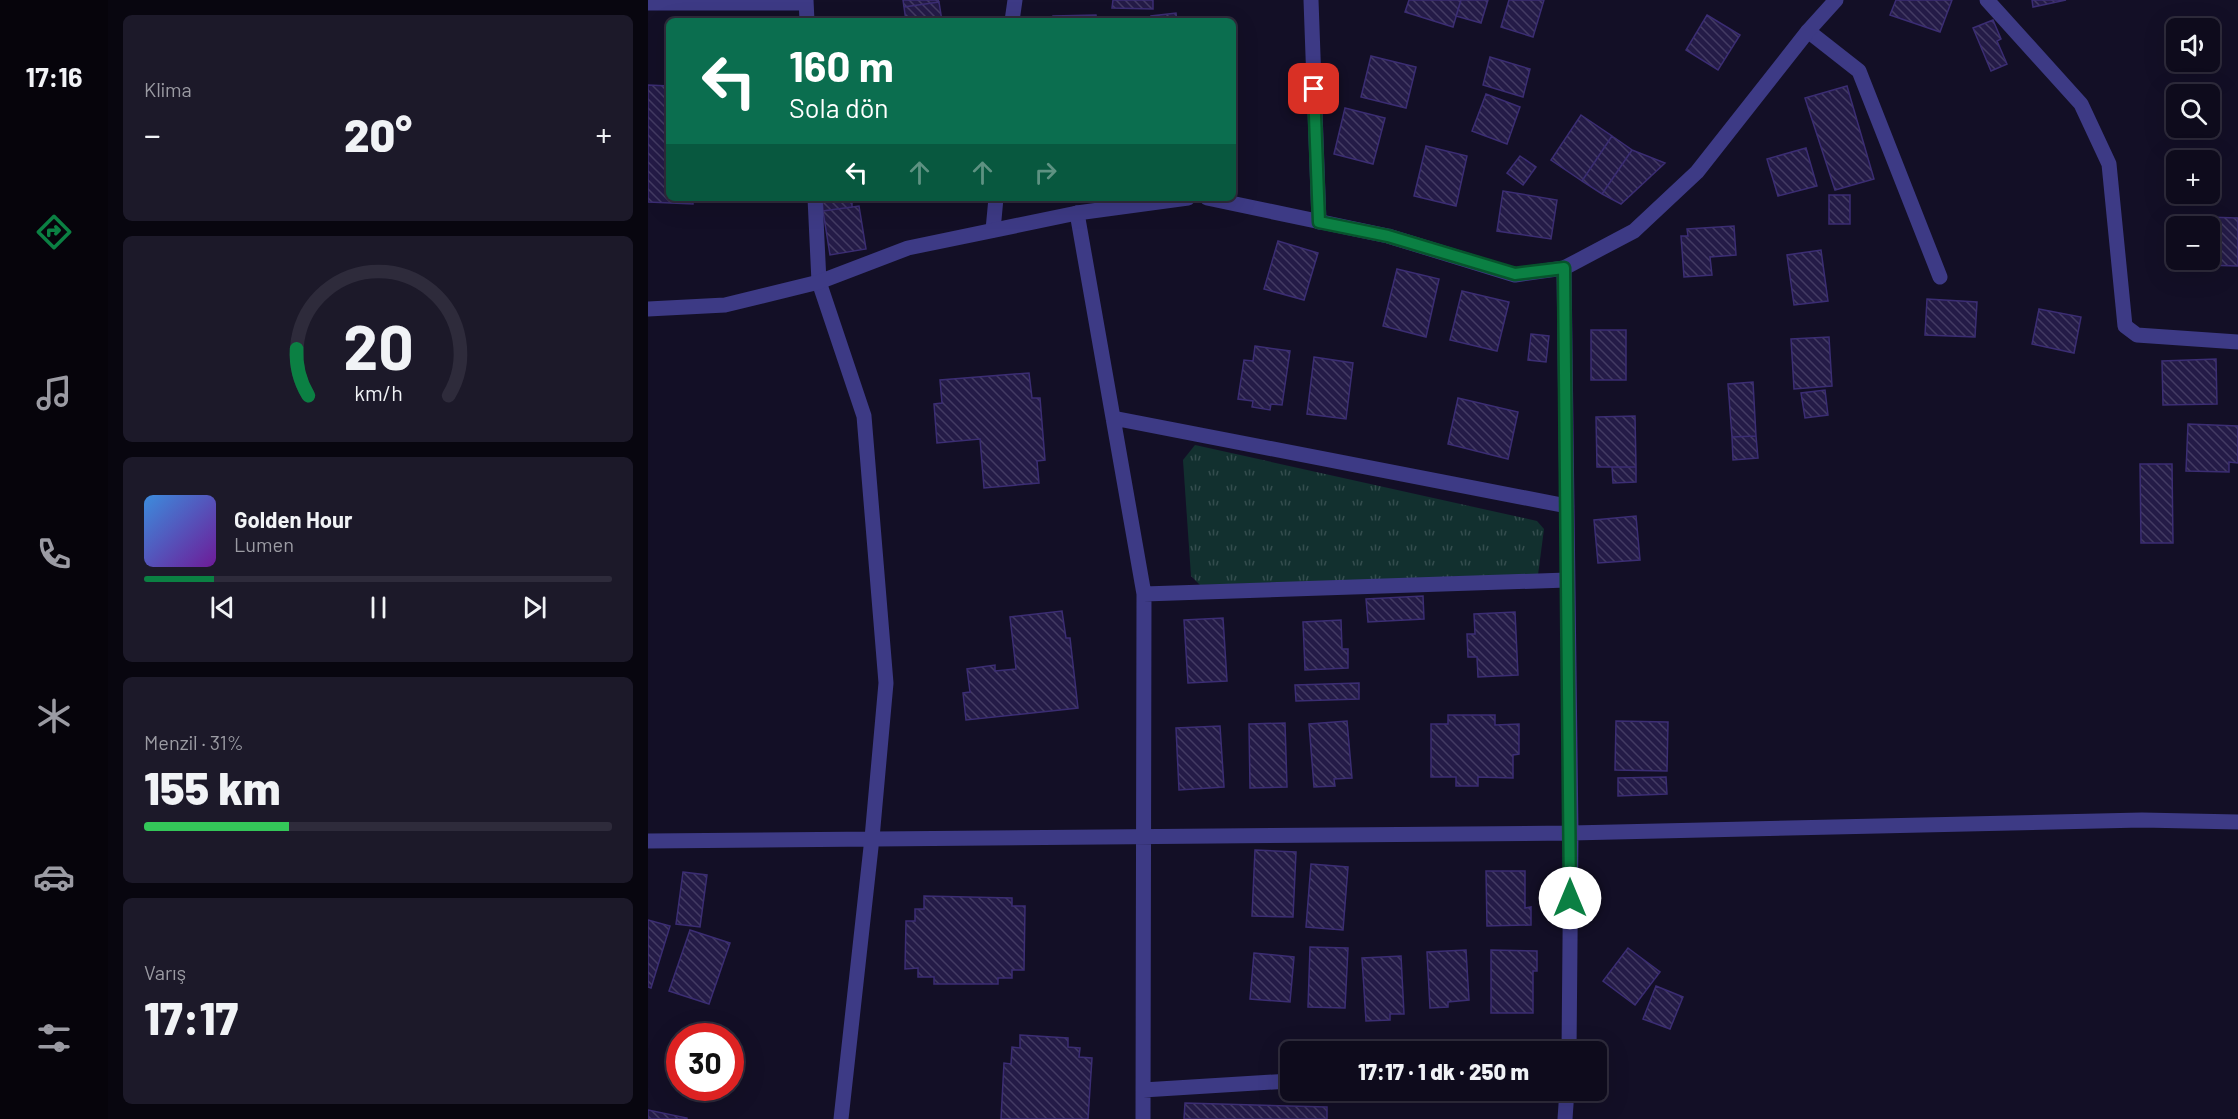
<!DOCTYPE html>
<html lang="tr">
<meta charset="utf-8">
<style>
:root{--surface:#0e0b1c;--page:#1c1929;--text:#f1f3f6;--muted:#9b9ba3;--line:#2e2b3b;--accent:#0b8043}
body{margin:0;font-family:Barlow,sans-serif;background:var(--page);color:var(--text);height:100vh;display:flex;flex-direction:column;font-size:22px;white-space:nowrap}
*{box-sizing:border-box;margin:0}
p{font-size:20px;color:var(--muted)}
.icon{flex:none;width:33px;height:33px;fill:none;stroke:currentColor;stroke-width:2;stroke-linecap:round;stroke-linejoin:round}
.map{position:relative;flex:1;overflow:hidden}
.panel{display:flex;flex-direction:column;gap:15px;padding:15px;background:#08060f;width:540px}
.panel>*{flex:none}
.hud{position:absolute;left:18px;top:18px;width:570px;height:183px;border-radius:9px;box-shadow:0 6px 24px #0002,0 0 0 2px var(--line);background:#0b6e4f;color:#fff;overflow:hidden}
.controls{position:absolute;left:1518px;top:18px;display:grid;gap:12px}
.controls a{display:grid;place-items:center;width:54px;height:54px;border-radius:9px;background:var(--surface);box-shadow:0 6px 24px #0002,0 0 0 2px var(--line);font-size:30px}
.speed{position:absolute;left:18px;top:1023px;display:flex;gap:12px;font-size:30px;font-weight:700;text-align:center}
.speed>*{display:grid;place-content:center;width:78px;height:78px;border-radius:50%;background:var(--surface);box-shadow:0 6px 24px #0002,0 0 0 2px var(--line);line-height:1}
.speed .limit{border:9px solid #d22;background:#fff;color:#111}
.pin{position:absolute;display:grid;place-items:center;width:51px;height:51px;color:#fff;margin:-26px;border-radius:12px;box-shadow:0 3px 9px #0006}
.me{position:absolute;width:66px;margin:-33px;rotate:0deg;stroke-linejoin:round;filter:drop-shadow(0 0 4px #0008)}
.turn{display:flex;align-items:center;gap:21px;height:126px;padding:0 24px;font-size:27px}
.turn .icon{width:78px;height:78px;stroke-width:2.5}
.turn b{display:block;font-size:42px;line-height:51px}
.lanes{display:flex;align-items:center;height:57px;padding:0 24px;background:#0003;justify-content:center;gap:30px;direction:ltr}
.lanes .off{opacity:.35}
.big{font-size:45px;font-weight:800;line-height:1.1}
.panel .tile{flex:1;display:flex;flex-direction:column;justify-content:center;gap:9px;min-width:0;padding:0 21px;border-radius:9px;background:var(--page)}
.panel .dial{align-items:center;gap:0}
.dial svg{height:156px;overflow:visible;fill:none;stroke:var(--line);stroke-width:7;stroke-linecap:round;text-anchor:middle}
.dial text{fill:var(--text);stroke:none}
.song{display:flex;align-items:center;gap:18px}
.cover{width:72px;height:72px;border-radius:9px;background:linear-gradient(135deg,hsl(210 70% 55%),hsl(280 70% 35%))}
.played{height:6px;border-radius:3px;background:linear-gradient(90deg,var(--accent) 15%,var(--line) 15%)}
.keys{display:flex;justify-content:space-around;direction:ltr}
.heat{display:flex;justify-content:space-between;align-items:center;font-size:33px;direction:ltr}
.charge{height:9px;border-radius:4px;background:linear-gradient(90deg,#34c759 31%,var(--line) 0)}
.trip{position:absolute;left:632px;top:1041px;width:327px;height:60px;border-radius:9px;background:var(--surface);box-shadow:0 6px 24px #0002,0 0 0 2px var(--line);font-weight:800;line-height:60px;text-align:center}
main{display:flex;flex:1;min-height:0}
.menu{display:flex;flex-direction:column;width:108px;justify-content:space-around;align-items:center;background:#06040b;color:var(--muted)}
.menu .icon{width:42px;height:42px}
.menu .active{color:var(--accent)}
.menu b{font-size:27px;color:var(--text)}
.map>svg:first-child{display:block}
.grass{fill:url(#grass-tufts)}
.building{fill:url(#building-back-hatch);stroke:#3b2d73;stroke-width:1.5}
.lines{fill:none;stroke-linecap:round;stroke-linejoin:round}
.minor{stroke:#3d3a85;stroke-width:15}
.tertiary{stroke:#3d3a85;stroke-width:15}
.route-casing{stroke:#07532c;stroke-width:15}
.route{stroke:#0b8043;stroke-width:10}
</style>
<main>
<nav class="menu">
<b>17:16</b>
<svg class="icon active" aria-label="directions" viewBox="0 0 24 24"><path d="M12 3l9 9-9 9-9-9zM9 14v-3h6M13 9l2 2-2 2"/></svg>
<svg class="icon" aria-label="music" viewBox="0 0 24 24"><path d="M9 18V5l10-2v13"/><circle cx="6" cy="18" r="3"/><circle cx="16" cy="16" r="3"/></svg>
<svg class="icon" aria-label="phone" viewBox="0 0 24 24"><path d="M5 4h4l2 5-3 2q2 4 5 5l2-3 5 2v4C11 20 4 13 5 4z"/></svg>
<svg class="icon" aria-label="climate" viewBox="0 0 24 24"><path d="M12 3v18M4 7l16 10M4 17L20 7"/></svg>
<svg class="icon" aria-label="car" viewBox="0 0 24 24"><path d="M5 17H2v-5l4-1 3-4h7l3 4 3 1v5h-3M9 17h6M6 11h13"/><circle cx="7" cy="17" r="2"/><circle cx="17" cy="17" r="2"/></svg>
<svg class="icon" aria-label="filters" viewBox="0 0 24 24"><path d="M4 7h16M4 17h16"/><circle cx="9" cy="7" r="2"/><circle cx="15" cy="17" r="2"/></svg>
</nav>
<section class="panel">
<div class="tile"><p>Klima</p>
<div class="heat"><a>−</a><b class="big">20°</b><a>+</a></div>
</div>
<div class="tile dial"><svg viewBox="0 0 100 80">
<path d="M14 69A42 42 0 1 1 86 69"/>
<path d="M14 69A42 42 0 0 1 8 45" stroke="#0b8043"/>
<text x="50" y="56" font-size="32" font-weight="700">20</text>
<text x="50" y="72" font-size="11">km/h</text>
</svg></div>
<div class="tile">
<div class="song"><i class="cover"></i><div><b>Golden Hour</b><p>Lumen</p></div></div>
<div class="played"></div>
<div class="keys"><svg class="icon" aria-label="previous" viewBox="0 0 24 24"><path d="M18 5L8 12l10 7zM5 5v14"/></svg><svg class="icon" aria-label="pause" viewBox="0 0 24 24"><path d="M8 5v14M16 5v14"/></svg><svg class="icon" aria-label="next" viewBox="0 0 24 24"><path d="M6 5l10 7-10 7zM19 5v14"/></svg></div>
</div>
<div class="tile"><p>Menzil · 31%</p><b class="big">155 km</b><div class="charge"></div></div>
<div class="tile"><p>Varış</p><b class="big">17:17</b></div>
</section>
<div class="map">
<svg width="1590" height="1119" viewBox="0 0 1590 1119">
<defs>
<pattern id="grass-tufts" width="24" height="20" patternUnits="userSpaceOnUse" patternTransform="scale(1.5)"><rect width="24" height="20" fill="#12302f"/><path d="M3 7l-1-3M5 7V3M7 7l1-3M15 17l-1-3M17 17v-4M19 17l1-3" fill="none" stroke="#344d4e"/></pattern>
<pattern id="building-back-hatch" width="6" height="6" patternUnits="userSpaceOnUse" patternTransform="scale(1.5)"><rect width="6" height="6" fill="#241b47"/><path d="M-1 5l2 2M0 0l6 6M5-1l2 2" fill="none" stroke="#433b63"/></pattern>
</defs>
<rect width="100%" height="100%" fill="#130f26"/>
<path class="grass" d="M547,445L889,521L896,529L890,575L552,585L543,576L535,460Z"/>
<path class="building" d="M255,0H290L291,2L256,7Z
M465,0H505V9L464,8Z
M761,0H813L805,27L757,12Z
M813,0H840L833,23L808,16Z
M861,0H896L885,37L853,27Z
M1248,0H1304L1292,32L1242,15Z
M1384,0H1418L1385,7Z
M291,2L294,21H258L256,7Z
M528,13L529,21H504L503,16Z
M448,15L449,21H405V16Z
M1059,15L1092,35L1070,70L1038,50Z
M1345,20L1353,39L1349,41L1359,64L1343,71L1325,28Z
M723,56L768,67L758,108L713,97Z
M842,57L882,69L875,97L835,85Z
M0,85L21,86V198H67V199L45,198V204L0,202Z
M1199,86L1226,179L1187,190L1157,98Z
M838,94L872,107L859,144L824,131Z
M697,108L737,118L725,164L686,154Z
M933,115L964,136L934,181L903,160Z
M964,136L984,150L954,194L934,181Z
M778,146L819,156L808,206L766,196Z
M1158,148L1169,186L1130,196L1119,159Z
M984,150L1017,163L973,204L954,194Z
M872,156L888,167L875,185L859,173Z
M855,191L909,200L903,239L849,231Z
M1181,195H1202V224H1181Z
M174,198H204V207L175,211Z
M211,206L218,249L182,255L175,211Z
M1558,217L1590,218V266L1556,265V260H1562V226H1557Z
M1086,226L1088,255L1062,257L1064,275L1036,277L1033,236H1040L1039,229Z
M630,241L670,253L656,300L616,289Z
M1173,250L1180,301L1146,305L1139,255Z
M749,269L791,279L778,337L735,326Z
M814,291L861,302L849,351L802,340Z
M1279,299L1329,302L1327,337L1277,335Z
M1391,309L1433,317L1426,353L1384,344Z
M943,330H978V380H943Z
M883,334L901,336L898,362L880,360Z
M1181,337L1184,386L1146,389L1143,339Z
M607,346L642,351L634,405L623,404L622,410L604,407L605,401L590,399L596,360L605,361Z
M666,357L705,363L698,419L659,414Z
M1568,359L1569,404L1515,405L1514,361Z
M381,373L384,398H392L397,460L389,461L391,483L336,488L332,439L289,443L286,404L294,403L292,380Z
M1105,382L1108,436L1084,437L1080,384Z
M1177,390L1180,415L1157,418L1153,393Z
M810,398L870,412L860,459L800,444Z
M987,416L988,467H949L948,417Z
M1540,424L1590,426V463L1581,462V472L1538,471Z
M1108,436L1110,458L1085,460L1084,437Z
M1492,464H1524L1525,543H1493Z
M964,467H988V482L965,483Z
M988,516L992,560L950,563L946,520Z
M775,596L776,619L720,622L718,599Z
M414,611L418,638H422L430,708L318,720L315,693L322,692L319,669L347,665V671L368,669L362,617Z
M867,612L870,675L830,677L829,657H820L819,634H827L826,614Z
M575,618L579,681L540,683L536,620Z
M693,620L694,649H700V668L657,670L655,622Z
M711,683V699L648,701L647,685Z
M800,715H847V725L871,724V754L865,755V778L830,777V786H808V777H783V724H800Z
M699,721L704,778L686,779L687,786L666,787L661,724Z
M968,721L1020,722L1019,771L967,770Z
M637,723L639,787L602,788L601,724Z
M572,726L576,787L531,790L528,728Z
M1018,777L1019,794L970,796V778Z
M607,850L648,852L645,917L604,916Z
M663,864L700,867L695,930L658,927Z
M838,871H877V908L883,907V925L839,926Z
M35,872L59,875L52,927L28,924Z
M276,896L364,898V906H377L376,970H364V978H350V984H286V977H270V968L257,969L258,921H267V909H276Z
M0,920L22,926L3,988L0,987Z
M42,930L82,943L61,1004L21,991Z
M662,947L700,948L697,1008L660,1007Z
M980,948L1012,972L987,1005L955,981Z
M818,950L821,1000L800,1002V1007L782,1008L779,952Z
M843,950L889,951V971H885V1013H843Z
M606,953L646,957L642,1002L602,999Z
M753,956L756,1014H742V1020L718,1021L714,958Z
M1008,986L1035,997L1022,1029L995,1019Z
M372,1035L420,1038V1047L432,1048L431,1057L444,1058L440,1119H353L356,1063L363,1064L364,1047L372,1048Z
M537,1103L679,1107V1119H536Z
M0,1110L39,1118V1119H0Z"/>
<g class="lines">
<path class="minor" d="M158,0L159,21
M663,0L671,222
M1339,0L1433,104L1461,164L1477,326L1489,335L1590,342
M0,3H158
M364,21L367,0
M1160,31L1211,71L1292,277
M167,198L171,282L216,416L238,683L224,838L193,1119
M429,213L496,594L495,1119
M345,230L348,198
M916,268L923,833L921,1052
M465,418L919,506
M496,594L919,580
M0,841L923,833L1494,820L1590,822
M495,1090L642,1081
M917,1119L919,1090"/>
<path class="tertiary" d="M559,198L740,236L867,275L916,268L986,231L1049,172L1160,31L1188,0
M0,309L77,305L171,282L260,248L429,213L540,198"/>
</g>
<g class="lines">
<defs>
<path id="route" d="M666,89L671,222L740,236L867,274L916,268L922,898"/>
</defs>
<use href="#route" class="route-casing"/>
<use href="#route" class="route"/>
</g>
</svg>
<div class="controls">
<a><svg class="icon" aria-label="sound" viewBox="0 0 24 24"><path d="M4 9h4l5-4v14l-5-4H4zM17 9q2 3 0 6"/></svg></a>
<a><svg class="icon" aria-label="search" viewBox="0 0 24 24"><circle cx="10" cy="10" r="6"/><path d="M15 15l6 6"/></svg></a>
<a>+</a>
<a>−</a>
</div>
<div class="speed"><div class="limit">30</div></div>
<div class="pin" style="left:666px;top:89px;background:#d93025"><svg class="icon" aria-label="arrive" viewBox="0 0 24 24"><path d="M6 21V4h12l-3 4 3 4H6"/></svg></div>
<svg class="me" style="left:922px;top:898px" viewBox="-20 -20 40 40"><circle r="19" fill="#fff"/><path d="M0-13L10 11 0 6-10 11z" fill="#0b8043"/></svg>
<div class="trip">17:17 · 1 dk · 250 m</div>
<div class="hud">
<div class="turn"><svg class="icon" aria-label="left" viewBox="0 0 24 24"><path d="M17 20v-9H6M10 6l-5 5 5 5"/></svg><div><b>160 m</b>Sola dön</div></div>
<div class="lanes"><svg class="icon" aria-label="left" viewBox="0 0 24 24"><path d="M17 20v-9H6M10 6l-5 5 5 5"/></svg><svg class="icon off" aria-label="ahead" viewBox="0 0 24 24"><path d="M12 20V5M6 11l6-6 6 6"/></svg><svg class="icon off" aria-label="ahead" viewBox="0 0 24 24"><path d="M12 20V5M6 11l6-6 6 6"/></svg><svg class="icon off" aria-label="right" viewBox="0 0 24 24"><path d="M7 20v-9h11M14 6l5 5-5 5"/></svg></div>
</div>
</div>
</main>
